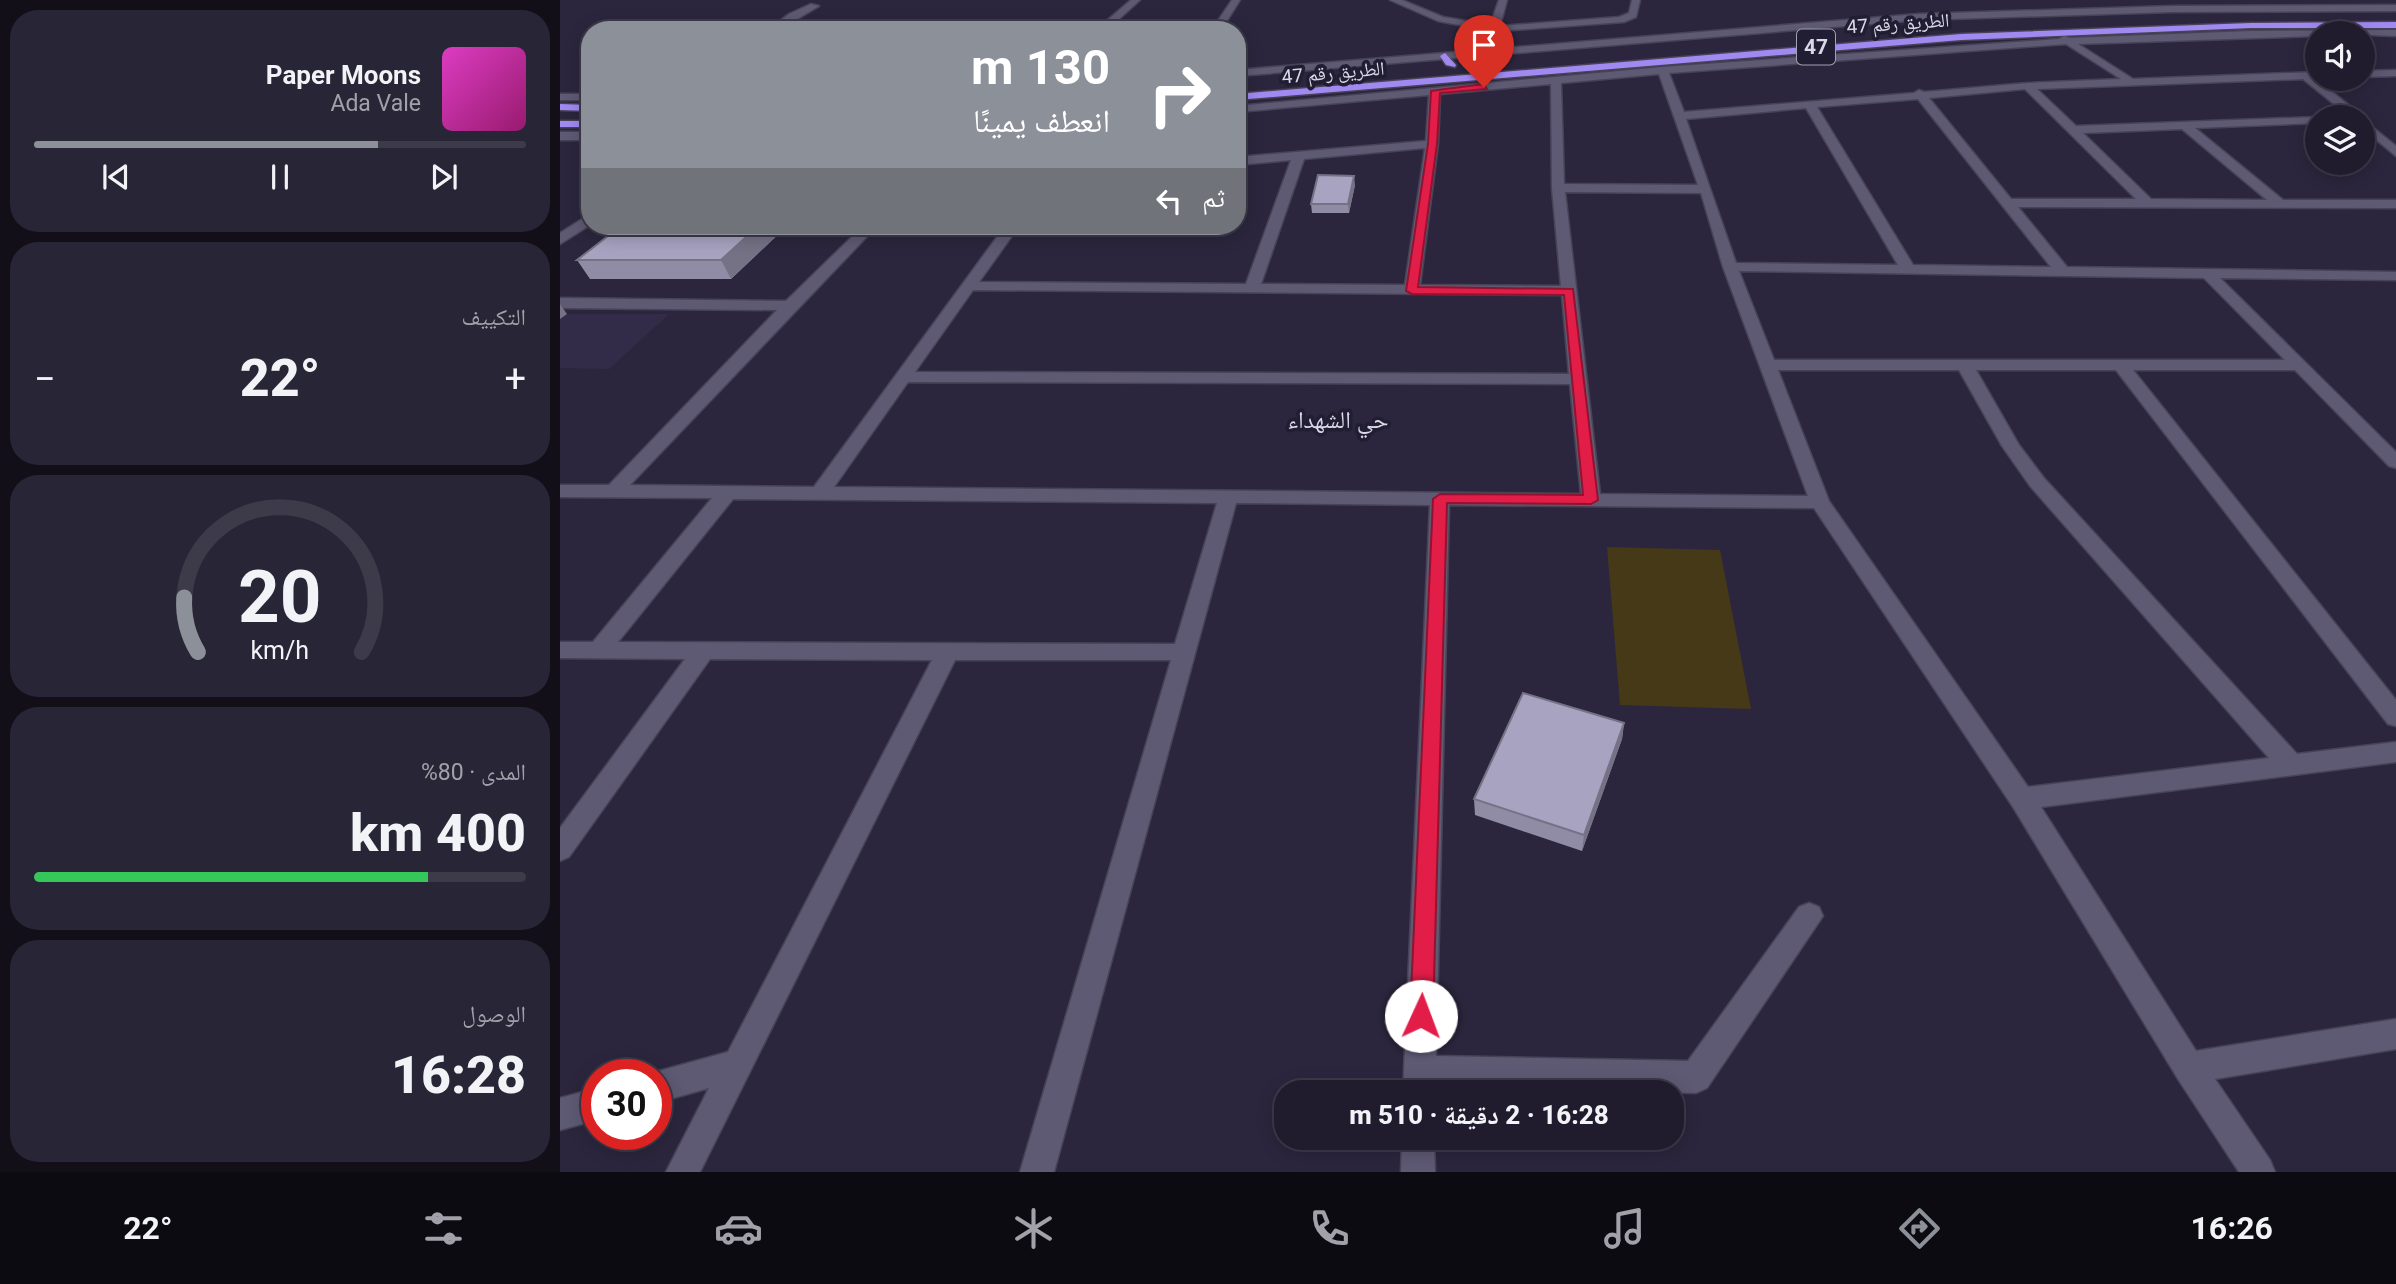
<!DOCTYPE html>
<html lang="ar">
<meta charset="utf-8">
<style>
:root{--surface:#201c2e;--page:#282536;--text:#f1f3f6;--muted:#a2a1aa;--line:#3d3a4a;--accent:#8c9099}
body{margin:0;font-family:Roboto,"Noto Naskh Arabic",sans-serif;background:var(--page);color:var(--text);direction:rtl;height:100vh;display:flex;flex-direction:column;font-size:26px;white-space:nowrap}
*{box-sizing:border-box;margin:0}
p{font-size:23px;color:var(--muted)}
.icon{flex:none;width:38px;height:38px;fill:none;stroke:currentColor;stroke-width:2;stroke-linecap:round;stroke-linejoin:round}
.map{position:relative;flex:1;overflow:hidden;direction:ltr}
.sheet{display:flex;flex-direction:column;gap:10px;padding:10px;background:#120f19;width:560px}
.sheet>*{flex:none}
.guide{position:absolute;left:21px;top:21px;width:665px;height:214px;border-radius:28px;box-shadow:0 4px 18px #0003,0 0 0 2px var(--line);direction:rtl;background:#8c9099;color:#fff;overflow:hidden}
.tools{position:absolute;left:1745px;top:21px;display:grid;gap:14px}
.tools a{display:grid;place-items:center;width:70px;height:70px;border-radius:50%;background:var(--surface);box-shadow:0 4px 18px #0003,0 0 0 2px var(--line);font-size:35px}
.speed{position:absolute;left:21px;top:1059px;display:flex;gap:14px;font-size:35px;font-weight:700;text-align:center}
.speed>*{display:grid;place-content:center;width:91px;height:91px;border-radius:50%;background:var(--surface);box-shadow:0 4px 18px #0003,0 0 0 2px var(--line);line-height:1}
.speed .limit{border:10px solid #d22;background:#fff;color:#111}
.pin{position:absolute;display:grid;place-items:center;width:60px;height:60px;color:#fff;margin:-72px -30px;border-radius:50% 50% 50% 0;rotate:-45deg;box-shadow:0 0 7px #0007}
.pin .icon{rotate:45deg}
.me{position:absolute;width:77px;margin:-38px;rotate:2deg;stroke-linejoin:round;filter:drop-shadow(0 0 5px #0008)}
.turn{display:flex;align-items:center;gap:24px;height:147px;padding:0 21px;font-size:32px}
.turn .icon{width:91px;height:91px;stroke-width:2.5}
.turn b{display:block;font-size:49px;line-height:60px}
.then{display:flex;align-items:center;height:66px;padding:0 21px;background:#0003;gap:14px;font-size:26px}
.big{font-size:52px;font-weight:800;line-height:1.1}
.sheet .tile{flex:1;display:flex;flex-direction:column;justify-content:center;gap:10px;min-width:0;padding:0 24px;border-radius:28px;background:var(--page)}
.sheet .dial{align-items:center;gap:0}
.dial svg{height:182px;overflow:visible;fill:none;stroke:var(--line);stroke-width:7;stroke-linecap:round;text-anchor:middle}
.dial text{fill:var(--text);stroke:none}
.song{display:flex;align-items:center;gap:21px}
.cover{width:84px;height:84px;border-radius:10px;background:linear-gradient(135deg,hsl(310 70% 55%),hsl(320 70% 35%))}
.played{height:7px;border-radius:4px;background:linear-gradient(90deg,var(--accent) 70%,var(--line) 70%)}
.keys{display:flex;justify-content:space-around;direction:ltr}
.heat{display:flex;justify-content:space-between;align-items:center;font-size:38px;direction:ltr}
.charge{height:10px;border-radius:5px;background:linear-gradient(90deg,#34c759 80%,var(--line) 0)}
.trip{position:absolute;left:714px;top:1080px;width:410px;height:70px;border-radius:28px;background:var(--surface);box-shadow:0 4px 18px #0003,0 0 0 2px var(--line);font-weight:800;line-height:70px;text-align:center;direction:rtl}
.tab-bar{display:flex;height:112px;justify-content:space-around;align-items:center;background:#0d0b12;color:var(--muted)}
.tab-bar .icon{width:49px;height:49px}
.tab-bar .selected{color:var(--accent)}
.tab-bar b{font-size:32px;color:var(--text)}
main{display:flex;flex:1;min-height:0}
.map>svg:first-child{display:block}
.built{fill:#332c49}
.green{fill:#463918}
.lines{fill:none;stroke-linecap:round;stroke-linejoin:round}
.minor-casing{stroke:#474357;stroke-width:3}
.highway-casing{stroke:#474357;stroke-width:3}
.minor{fill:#5f5a74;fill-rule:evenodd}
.highway{fill:#a189f2;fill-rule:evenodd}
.wall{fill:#908ca5}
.shaded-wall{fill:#767286}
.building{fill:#a8a3c0;stroke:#767286;stroke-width:2}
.route{fill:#e11d48;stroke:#92132f;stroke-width:2}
.labels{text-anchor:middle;stroke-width:7;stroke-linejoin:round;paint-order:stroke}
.far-street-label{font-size:19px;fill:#dad8e7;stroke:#211d33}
.shield{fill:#211d33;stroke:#a2a0b1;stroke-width:2}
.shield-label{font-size:21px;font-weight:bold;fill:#dad8e7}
.neighbourhood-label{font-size:24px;fill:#dad8e7;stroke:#211d33}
</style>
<main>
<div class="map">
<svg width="1836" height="1172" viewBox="0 0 1836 1172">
<rect width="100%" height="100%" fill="#2b263d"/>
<path class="built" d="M0,314H109L49,369L0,368Z"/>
<path class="green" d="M1047,547L1160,550L1191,709L1060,705Z"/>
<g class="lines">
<defs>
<path id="minor" d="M571,0H580L547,30H536Z
M672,0H680L665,24H659L657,22Z
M830,0H842L883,17L930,25L939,0H947L940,26L1059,17L1069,13L1072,0H1080L1076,17L1064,22L940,31L946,40L941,43L931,31L878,21Z
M251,4L259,6L219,30H208L229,14Z
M1836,5V11L1612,12L1359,20L677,76V70L1359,14L1612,6Z
M1836,30V36L1757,33V36L1518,44L1573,79L1757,72L1755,78L1801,115L1803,117H1790L1743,79L1477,89L1516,126L1757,117H1760H1757V123L1635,128L1723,200H1836V208L1458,207L1507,267L1836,272V280L1660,278L1836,452V468L1829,466L1735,370H1573L1836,700V726L1828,724L1556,370H1416L1459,445L1484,478L1737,754L1836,742V762L1481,807L1636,1051L1836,1019V1049L1655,1079L1710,1160L1715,1172H1679L1618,1079L1453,807L1254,508L889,505L876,1056L1128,1061L1239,907L1249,903L1259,907L1263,916L1147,1088L1136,1093L875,1087V1092H843L870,505L676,503L494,1172H460L611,660H395L140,1172H106L149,1088L96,1103V1074H88L168,1052L372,660L150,659L9,857L0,861V828L125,659L0,658V642H33L152,498L0,497V485H49L217,310L0,308V298L226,301L303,226H317L70,485L254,487L445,226H459L419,282L686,284L731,160L677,165V157L866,141L869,95L677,112V106L1103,67L1499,39L1504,36L1510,38L1691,31ZM1506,44L1561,79L1468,83L1364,92L1359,90L1354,93L1124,112L1109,73ZM1099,74L1138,185L1004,184L1001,83ZM991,84L992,188L1001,286L860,285L878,144L880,94ZM1465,89L1576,199H1451L1369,98ZM1358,99L1491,267L1353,265L1257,107ZM1246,108L1338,265L1176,263L1126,119ZM1622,129L1707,200L1591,199L1523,133ZM865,148L845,285L701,284L744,159ZM1005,192L1141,193L1163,267L1248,496L1040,494ZM1179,271L1644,278L1725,360H1214ZM413,290L1002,295L1009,374L355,372ZM1218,370H1399L1442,446L1470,486L1709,758L1468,787L1269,501ZM348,382L1010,384L1021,494L274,487ZM173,499L657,503L615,644L58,642Z
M1836,70V76L1802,77V71Z
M0,94H30V100H0Z
M1802,119L1836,146V156L1802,128Z
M0,132H30V140H0Z
M30,214V225L0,244V233Z
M37,1088V1120L0,1130V1098Z
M842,1138H874L875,1172H841Z"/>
<path id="highway" d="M1836,22V28H1691L1401,40L677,100V94L1401,34L1691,23Z
M885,53L896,65L895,67L886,65L880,56Z
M0,104L30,105V111L0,110Z
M0,121H30V127H0Z"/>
</defs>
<use href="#minor" class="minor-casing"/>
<use href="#highway" class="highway-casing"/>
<use href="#minor" class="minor"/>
<use href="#highway" class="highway"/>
</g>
<path class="wall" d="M795,185L789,213H752L751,204Z
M225,228L171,279H30L17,260Z
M1064,723L1062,739L1022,851L915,815L914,799Z"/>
<path class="shaded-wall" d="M794,176L795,185L789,213L788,204Z
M198,226H223L225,228L171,279L161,260Z
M0,304L7,314L0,319Z
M1064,723L1062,739L1022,851L1024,835Z"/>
<path class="building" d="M758,175L794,176L788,204H751Z
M61,226H198L161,260H17Z
M963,693L1064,723L1024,835L914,799Z"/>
<path class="route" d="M924,84L927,89L880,93L877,144L858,287L1013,289L1038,500L1031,504L887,503L873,1016L869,1024L861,1028L853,1024L850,1016L873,499L880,494L1023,495L1004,295L852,294L846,291L868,144L871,91Z"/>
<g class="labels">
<g class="far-street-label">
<text transform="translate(1338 23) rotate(-4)" y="7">الطريق رقم 47</text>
<text transform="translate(773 72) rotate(-5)" y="7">الطريق رقم 47</text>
</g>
<rect class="shield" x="1237" y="29.5" width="38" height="35" rx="5"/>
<g class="shield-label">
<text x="1256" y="54">47</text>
</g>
<g class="neighbourhood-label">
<text x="778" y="428">حي الشهداء</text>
</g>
</g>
</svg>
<div class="tools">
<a><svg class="icon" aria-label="sound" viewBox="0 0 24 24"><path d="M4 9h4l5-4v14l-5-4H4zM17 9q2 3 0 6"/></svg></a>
<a><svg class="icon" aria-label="layers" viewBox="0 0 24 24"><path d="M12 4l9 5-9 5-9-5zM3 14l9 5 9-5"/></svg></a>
</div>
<div class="speed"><div class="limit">30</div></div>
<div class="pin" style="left:924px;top:87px;background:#d93025"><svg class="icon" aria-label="arrive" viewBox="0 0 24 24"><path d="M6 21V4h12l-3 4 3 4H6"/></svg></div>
<svg class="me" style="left:861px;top:1016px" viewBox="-20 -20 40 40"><circle r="19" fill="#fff"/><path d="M0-13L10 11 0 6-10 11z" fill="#e11d48"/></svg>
<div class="trip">16:28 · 2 دقيقة · 510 m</div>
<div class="guide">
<div class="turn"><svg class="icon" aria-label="right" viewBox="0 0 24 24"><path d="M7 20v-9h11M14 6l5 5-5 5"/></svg><div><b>130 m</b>انعطف يمينًا</div></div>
<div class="then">ثم<svg class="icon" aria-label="left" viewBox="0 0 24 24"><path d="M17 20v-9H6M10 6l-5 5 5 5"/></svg></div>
</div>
</div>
<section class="sheet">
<div class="tile">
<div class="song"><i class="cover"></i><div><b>Paper Moons</b><p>Ada Vale</p></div></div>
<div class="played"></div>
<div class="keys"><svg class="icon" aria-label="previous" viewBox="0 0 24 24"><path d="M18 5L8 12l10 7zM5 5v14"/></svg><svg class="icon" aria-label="pause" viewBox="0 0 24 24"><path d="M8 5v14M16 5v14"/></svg><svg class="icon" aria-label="next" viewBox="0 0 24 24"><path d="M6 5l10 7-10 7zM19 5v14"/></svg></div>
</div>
<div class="tile"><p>التكييف</p>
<div class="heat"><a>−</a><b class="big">22°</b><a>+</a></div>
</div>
<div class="tile dial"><svg viewBox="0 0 100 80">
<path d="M14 69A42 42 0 1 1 86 69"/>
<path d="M14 69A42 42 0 0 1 8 45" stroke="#8c9099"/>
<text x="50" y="56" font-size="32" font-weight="700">20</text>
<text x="50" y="72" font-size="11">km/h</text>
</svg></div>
<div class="tile"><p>المدى · 80%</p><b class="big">400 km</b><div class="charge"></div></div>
<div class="tile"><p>الوصول</p><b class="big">16:28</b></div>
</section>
</main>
<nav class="tab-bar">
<b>16:26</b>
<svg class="icon selected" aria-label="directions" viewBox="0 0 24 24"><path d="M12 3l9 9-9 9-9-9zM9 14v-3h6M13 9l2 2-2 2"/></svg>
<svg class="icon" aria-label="music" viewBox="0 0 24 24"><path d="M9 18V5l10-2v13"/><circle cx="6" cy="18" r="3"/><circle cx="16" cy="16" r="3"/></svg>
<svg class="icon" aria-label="phone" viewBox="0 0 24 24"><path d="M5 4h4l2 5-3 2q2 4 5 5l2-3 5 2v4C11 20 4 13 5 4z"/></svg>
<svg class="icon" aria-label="climate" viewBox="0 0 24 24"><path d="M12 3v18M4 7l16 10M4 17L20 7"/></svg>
<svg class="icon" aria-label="car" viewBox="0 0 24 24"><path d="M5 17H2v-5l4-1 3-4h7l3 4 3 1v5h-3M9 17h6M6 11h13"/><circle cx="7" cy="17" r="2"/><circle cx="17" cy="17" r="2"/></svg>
<svg class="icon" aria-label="filters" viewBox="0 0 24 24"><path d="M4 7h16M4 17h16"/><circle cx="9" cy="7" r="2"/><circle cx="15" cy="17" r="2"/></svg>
<b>22°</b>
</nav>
